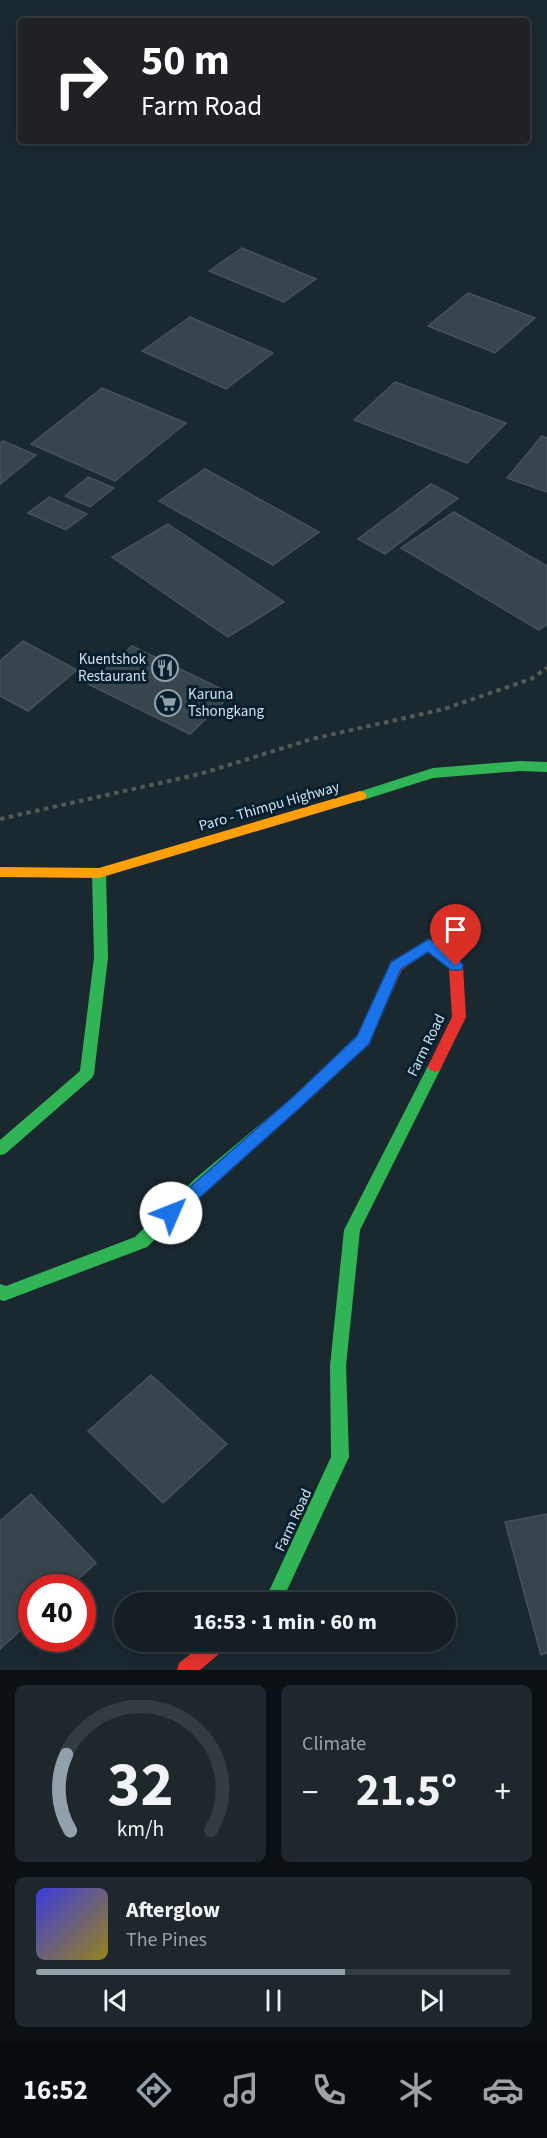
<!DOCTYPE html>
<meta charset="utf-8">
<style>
:root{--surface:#141e24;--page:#1d272c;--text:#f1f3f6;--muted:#9da2a6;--line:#333c41;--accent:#92a0aa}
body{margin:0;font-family:"Source Sans 3",sans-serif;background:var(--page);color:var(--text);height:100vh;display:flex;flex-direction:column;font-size:22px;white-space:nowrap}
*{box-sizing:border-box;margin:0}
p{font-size:20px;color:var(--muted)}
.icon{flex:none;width:33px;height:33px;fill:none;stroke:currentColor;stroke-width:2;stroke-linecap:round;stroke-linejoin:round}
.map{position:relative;height:1670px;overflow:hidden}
.details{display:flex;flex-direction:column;gap:15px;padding:15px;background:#0b1014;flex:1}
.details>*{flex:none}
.top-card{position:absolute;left:18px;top:18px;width:512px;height:126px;border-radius:6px;box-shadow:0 3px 15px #0003,0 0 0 2px var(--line);background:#202124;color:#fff;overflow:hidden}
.speed{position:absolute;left:18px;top:1574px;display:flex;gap:12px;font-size:30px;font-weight:700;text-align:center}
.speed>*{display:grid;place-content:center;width:78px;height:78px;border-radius:50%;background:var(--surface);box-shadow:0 3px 15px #0003,0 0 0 2px var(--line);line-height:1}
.speed .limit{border:9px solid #d22;background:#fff;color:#111}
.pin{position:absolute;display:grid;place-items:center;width:51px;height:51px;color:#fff;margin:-62px -26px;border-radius:50% 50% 50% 0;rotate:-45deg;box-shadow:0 0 6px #0007}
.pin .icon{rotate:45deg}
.me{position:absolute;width:66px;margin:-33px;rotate:46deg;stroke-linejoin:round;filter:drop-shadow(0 0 4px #0008)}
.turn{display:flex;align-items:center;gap:21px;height:126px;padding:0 24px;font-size:27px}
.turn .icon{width:78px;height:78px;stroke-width:2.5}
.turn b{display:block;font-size:42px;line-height:51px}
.big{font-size:45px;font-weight:700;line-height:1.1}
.details .tile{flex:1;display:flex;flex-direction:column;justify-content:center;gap:9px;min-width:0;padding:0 21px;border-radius:9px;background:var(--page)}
.details .dial{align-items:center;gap:0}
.dial svg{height:156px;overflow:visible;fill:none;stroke:var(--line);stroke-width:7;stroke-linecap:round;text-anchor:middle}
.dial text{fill:var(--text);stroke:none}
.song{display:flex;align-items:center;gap:18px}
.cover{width:72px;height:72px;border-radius:9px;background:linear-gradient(135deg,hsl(240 70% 55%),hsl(50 70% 35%))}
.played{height:6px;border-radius:3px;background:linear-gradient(90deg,var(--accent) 65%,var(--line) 65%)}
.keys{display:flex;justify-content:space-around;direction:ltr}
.heat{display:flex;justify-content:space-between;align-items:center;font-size:33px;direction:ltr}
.details .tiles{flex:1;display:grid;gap:15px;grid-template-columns:1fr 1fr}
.tile:last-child{grid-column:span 2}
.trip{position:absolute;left:114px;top:1592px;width:342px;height:60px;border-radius:30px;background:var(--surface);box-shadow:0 3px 15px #0003,0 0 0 2px var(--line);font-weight:700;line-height:60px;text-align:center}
.tabs{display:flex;height:96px;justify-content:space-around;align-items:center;background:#080c0e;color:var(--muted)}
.tabs .icon{width:42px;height:42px}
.tabs .current{color:var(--accent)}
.tabs b{font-size:27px;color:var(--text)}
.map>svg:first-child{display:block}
.building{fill:#39454c;stroke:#46525a;stroke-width:1.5}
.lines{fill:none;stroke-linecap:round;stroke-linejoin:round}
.path{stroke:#555a52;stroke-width:4;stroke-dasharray:4.5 4.5;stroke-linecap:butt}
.fast{fill:#30b455;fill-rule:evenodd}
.slow{fill:#ff9f0a;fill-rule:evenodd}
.jam{fill:#e5322d;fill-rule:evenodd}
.route{fill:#1a73e8;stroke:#114b97;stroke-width:1.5}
.labels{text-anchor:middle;stroke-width:6;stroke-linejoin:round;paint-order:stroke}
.poi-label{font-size:15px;fill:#d2e1eb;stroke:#06202f;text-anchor:end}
.street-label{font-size:15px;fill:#d2e1eb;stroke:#06202f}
</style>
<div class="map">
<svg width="547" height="1670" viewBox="0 0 547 1670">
<rect width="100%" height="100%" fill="#1a2830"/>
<path class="building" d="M242,248L316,279L284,302L209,271Z
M468,293L535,318L495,353L428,326Z
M190,317L273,353L226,389L142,351Z
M395,382L506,423L467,463L354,420Z
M102,388L186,423L115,481L31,444Z
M542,436L547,438V492L507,478Z
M3,441L36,455L0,484V443Z
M205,469L319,532L273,565L159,501Z
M88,477L114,488L90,507L65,496Z
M431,484L458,498L385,554L358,539Z
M49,497L87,514L66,530L28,513Z
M454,512L547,566V624L539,630L401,548Z
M168,524L284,602L228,637L112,557Z
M23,641L77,670L28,711L0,696V661Z
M132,646L232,694L190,734L88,684Z
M151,1375L227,1444L163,1503L88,1431Z
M31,1494L96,1563L69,1587H32V1620L0,1649V1521Z
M547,1514V1653L541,1655L505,1522Z"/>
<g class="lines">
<path class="path" d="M0,819L200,774L312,739L444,709L531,679L547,668"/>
<path class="fast" d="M520,761L547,762V772L520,771L433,778L360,801L353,796L355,793L433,768Z
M99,868L104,869L106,873L108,958L94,1074L92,1078L5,1154L0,1155V1140L80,1071L94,958L92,873L94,869Z
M367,1025L372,1027L374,1031L368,1043L304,1104L208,1188L147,1247L4,1301L0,1300V1284L6,1286L135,1237L196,1178L294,1096L358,1035L362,1027Z
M435,1060L440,1062L442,1066L360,1230L346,1366L349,1457L282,1601L259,1602L262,1596L270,1589L331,1457L330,1366L344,1230L430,1062Z"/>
<path class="slow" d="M360,791L365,793L367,796L365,799L99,878L0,877V867L99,868Z"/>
<path class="jam" d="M429,939L434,940L463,966L466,1017L440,1070L435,1072L430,1070L428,1066L452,1017L449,968L428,952L402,970L372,1035L367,1037L362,1035L360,1031L391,962Z
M207,1641H230L227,1647L200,1670H177L179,1663Z"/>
</g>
<path class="route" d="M429,939L461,962L463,966L461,970H451L428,952L401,969L369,1044L304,1104L177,1218L171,1220L166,1218L163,1213L166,1208L294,1096L357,1036L391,962Z"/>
<defs>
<symbol id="restaurant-ring" viewBox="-11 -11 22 22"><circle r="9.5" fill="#06202f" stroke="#92a0aa" stroke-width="1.5"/><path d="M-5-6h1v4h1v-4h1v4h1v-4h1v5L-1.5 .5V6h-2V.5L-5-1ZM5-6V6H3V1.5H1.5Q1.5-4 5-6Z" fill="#92a0aa"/></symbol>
<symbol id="supermarket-ring" viewBox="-11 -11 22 22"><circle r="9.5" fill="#06202f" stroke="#92a0aa" stroke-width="1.5"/><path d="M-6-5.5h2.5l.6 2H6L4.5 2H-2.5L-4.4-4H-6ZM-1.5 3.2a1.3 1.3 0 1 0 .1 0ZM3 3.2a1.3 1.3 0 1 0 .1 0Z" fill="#92a0aa"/></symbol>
</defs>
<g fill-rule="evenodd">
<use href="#restaurant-ring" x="150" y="653" width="30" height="30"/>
<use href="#supermarket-ring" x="153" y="688" width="30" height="30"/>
</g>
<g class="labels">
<g class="poi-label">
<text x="146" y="664">Kuentshok<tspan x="146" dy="17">Restaurant</tspan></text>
<text x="188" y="699" text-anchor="start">Karuna<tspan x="188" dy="17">Tshongkang</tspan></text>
</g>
<g class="street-label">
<text transform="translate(269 806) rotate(-16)" y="5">Paro - Thimpu Highway</text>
<text transform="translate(426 1045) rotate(-64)" y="5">Farm Road</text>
<text transform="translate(293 1520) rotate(-65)" y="5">Farm Road</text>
</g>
</g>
</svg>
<div class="speed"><div class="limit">40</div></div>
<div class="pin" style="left:456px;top:966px;background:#d93025"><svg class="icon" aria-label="arrive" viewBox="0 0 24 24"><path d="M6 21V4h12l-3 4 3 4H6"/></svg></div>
<svg class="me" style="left:171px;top:1213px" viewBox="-20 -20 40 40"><circle r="19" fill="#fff"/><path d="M0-13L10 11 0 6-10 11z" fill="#1a73e8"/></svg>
<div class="trip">16:53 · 1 min · 60 m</div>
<div class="top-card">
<div class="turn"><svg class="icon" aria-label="right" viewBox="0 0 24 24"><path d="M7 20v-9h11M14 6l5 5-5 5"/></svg><div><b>50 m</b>Farm Road</div></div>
</div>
</div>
<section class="details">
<div class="tiles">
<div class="tile dial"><svg viewBox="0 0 100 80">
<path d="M14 69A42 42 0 1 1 86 69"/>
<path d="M14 69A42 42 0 0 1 12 30" stroke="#92a0aa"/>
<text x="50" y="56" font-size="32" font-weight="700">32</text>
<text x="50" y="72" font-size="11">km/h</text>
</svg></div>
<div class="tile"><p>Climate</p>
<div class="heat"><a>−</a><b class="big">21.5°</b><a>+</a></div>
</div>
<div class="tile">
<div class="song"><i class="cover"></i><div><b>Afterglow</b><p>The Pines</p></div></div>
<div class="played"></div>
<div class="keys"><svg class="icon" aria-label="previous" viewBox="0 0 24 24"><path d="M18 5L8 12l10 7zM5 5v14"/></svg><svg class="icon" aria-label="pause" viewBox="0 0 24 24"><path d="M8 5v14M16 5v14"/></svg><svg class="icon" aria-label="next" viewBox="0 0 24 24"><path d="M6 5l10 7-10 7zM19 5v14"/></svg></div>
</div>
</div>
</section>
<nav class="tabs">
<b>16:52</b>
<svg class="icon current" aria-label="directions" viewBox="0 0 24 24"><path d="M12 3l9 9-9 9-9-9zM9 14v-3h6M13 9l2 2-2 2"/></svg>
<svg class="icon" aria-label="music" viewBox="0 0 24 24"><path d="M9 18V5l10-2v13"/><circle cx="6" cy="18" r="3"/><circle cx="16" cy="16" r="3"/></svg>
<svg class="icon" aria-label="phone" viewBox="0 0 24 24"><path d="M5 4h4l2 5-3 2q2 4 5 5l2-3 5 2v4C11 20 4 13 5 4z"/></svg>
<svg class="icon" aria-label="climate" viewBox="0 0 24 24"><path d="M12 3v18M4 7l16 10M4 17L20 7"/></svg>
<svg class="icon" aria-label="car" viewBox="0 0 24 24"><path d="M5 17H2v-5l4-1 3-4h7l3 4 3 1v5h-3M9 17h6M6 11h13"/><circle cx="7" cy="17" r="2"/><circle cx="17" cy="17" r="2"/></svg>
</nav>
